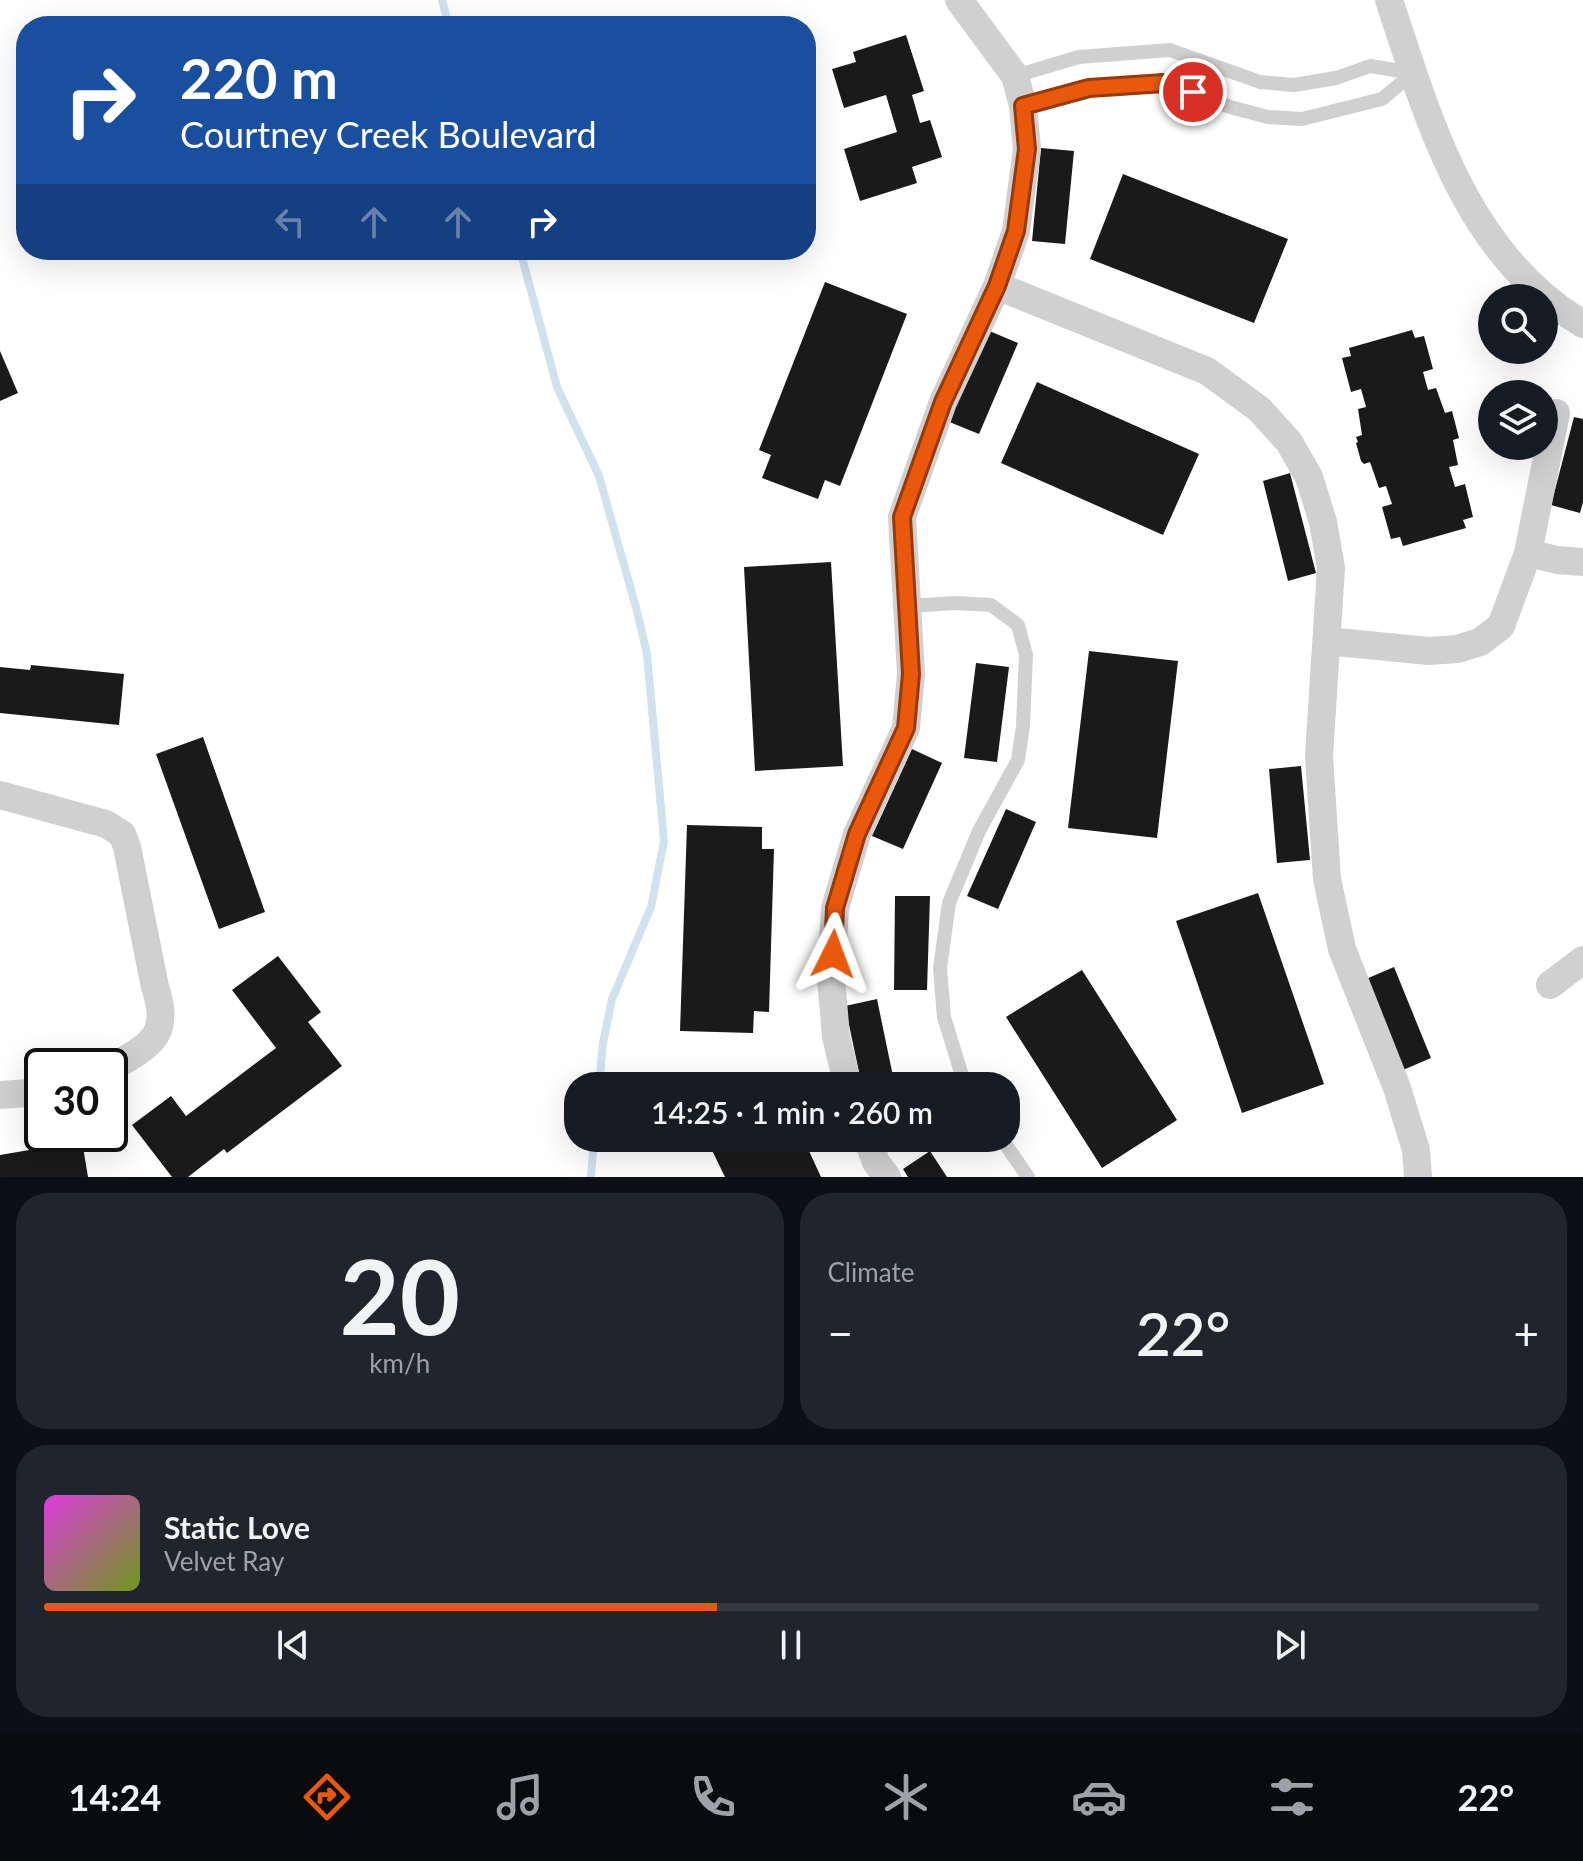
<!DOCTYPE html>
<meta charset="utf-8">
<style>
:root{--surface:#171b24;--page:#20242c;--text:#f1f3f6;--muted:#9ea1a6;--line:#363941;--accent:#ea580c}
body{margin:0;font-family:Lato,sans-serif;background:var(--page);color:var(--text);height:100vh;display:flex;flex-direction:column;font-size:30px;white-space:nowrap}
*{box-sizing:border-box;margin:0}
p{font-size:26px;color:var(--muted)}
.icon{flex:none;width:44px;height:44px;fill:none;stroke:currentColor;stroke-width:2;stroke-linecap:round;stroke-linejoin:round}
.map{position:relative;height:1177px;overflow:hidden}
.sheet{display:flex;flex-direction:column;gap:16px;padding:16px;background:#0d0f14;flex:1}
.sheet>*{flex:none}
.hud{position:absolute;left:16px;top:16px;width:800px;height:244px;border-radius:32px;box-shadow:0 8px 32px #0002;background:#1a4fa0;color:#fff;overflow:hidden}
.fabs{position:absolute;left:1478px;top:284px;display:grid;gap:16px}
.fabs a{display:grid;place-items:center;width:80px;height:80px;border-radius:50%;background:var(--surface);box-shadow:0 8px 32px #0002;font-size:40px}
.speed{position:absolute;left:24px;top:1048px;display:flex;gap:16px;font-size:40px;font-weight:700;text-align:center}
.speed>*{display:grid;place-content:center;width:104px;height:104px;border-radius:50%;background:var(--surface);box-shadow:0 8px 32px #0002;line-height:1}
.speed .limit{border:4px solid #111;border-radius:12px;background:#fff;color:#111}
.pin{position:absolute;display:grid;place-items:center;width:68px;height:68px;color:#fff;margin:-34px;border:4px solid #fff;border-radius:50%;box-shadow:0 2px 8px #0007}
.me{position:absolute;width:88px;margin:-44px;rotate:3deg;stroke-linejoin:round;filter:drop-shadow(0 0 6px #0008)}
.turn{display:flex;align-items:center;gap:28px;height:168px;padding:0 32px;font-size:36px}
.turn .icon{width:104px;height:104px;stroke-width:2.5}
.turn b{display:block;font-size:56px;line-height:68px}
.lanes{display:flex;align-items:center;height:76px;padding:0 32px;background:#0003;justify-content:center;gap:40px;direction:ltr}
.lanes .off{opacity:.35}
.big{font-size:60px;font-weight:600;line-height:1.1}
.sheet .card{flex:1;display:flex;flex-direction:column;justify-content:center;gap:12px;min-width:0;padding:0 28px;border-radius:32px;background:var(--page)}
.sheet .dial{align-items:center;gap:0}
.dial b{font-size:104px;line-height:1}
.song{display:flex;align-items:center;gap:24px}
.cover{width:96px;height:96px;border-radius:12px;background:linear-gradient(135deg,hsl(300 70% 55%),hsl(80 70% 35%))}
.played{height:8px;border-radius:4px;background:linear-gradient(90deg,var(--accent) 45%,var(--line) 45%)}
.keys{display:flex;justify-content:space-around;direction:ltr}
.heat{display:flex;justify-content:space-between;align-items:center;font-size:44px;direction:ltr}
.sheet .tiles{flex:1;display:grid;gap:16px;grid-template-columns:1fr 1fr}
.card:last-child{grid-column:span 2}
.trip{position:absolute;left:564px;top:1072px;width:456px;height:80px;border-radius:32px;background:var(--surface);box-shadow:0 8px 32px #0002;font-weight:600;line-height:80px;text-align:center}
.tabs{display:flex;height:128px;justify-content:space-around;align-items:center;background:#090b0e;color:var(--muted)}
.tabs .icon{width:56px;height:56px}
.tabs .on{color:var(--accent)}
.tabs b{font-size:36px;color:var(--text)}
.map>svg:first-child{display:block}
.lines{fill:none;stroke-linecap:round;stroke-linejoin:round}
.stream{stroke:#cfe2ee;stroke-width:8}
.building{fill:#1a1a1a}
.service{stroke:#d0d0d0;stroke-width:14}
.minor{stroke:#d0d0d0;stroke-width:28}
.route-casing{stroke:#983908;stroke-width:20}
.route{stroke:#ea580c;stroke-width:14}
</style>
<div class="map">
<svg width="1583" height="1177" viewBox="0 0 1583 1177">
<rect width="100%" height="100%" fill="#fff"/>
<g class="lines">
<path class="stream" d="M442,0L449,26
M520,250L557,387L599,476L637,611L647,654L664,841L651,907L612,999L603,1043L599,1086
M591,1177L594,1138"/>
</g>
<path class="building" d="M906,35L924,91L912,95L920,123L930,120L942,157L912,167L917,183L860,201L844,149L897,132L886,95L844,108L832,69L856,62L853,52Z
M1041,148L1074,151L1065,244L1032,241Z
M1123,174L1288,239L1254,323L1090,259Z
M825,282L907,314L840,486L825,480L818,499L762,478L771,455L759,450Z
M987,330L1018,343L979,434L947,421Z
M1412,330L1415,338L1424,336L1433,369L1423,372L1428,390L1436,388L1445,413L1452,411L1459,438L1453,440L1458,465L1449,467L1455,487L1465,484L1473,517L1463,520L1466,528L1403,546L1400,537L1391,539L1382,507L1392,504L1386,486L1379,488L1370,462L1364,464L1361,461L1356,443L1358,442L1356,437L1362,435L1358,409L1366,407L1361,389L1351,392L1342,358L1351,356L1349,348Z
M0,351L18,393L0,401Z
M1037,382L1199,454L1163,535L1001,463Z
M1574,417L1583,419V502L1580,513L1551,505Z
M1290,473L1316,573L1288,581L1263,481Z
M831,562L843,766L755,771L744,567Z
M1089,651L1178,661L1157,838L1068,828Z
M976,663L1009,667L997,762L964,758Z
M31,665L124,674L119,725L0,713V667L30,670Z
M203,737L265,912L219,929L156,754Z
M912,749L942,763L903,849L872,836Z
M1301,766L1310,860L1277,863L1269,769Z
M1006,809L1036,822L998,909L967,896Z
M687,825L762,827V849H774L769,1012L754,1011L753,1033L680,1031Z
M1258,893L1324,1084L1242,1113L1176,921Z
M895,896H930L927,990H894Z
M278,956L321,1012L308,1022L342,1066L227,1153L224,1149L188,1177H172L132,1125L171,1096L186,1116L276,1048L232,990Z
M1394,967L1431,1058L1403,1070L1366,979Z
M1082,970L1177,1120L1102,1168L1006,1017Z
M877,999L895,1086H862L845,1006Z
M706,1138H803L821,1177H725Z
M82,1141L88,1177H0V1155Z
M930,1151L947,1177H908L903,1169Z"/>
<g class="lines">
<path class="service" d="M1015,76L1079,57L1170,50L1260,82L1294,85L1336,78L1370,66L1413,73
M1023,106L1089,88L1164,83L1193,92L1230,107L1268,117L1302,119L1382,99L1413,73
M908,606L955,603L991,605L1018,625L1026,655L1023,726L1018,760L979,831L949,903L940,968L944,1017L963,1079L968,1086
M1001,1138L1028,1177"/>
<path class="minor" d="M1389,0C1429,121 1466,255 1583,324
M997,286L1207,371L1259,409L1289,442L1309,477L1323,522L1331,568L1319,756L1327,879L1342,949L1397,1088L1416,1150L1418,1177
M1528,553L1557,560L1583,562
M1327,641L1429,651L1457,649L1480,642L1501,626L1528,553L1556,413
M0,795L106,824L122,834L127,847L155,987C172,1037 149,1045 110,1069
M1550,985L1583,960
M848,1086L836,1037L831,978L835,908L857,834L906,728L911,674L902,517L943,402L997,286L1016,231L1027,149L1023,106L1015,76L959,0
M0,1095L42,1092
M867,1138L876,1162L887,1177"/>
</g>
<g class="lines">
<defs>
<path id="route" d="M833,954L835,908L857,834L906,728L911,674L902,517L943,402L997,286L1016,231L1027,149L1023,106L1089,88L1164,83L1193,92"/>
</defs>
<use href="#route" class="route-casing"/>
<use href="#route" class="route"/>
</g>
</svg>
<div class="fabs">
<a><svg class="icon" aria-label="search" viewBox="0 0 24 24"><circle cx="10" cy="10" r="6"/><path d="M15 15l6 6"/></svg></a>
<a><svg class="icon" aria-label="layers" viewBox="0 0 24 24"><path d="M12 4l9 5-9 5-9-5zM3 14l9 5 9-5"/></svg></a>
</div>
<div class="speed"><div class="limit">30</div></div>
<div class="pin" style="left:1193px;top:92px;background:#d93025"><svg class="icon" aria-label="arrive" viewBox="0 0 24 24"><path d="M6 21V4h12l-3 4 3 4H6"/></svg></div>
<svg class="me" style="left:833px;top:954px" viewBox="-20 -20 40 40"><path d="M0-17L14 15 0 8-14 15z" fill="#ea580c" stroke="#fff" stroke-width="4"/></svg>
<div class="trip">14:25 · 1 min · 260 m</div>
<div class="hud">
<div class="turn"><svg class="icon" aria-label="right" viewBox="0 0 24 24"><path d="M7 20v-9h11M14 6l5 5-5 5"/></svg><div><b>220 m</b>Courtney Creek Boulevard</div></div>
<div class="lanes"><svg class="icon off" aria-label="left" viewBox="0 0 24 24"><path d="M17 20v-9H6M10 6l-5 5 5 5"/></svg><svg class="icon off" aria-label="ahead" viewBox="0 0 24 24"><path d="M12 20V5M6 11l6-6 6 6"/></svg><svg class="icon off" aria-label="ahead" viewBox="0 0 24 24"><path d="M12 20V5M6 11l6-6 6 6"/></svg><svg class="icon" aria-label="right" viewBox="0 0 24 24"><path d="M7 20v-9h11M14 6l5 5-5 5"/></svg></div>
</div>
</div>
<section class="sheet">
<div class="tiles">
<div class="card dial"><b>20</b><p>km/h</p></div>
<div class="card"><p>Climate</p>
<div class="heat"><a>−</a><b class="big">22°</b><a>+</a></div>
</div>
<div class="card">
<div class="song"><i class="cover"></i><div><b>Static Love</b><p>Velvet Ray</p></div></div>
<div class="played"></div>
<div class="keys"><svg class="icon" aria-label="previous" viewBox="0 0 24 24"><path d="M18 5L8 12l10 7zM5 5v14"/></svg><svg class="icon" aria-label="pause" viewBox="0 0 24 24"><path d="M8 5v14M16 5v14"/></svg><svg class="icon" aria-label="next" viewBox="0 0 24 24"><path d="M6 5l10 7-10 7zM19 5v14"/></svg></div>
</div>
</div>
</section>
<nav class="tabs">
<b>14:24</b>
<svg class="icon on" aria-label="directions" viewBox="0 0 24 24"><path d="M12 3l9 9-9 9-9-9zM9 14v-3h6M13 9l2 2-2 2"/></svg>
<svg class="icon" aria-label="music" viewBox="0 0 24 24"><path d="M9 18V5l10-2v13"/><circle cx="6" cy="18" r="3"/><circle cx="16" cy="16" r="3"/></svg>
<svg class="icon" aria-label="phone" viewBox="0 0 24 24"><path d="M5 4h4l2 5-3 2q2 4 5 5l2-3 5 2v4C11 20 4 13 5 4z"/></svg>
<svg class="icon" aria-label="climate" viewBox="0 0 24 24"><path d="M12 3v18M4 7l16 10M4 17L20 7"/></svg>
<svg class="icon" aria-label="car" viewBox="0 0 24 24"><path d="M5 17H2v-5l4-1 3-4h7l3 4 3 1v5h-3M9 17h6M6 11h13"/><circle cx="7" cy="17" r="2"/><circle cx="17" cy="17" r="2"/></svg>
<svg class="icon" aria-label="filters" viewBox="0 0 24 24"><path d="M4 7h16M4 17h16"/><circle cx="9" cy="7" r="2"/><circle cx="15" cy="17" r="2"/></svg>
<b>22°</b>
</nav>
